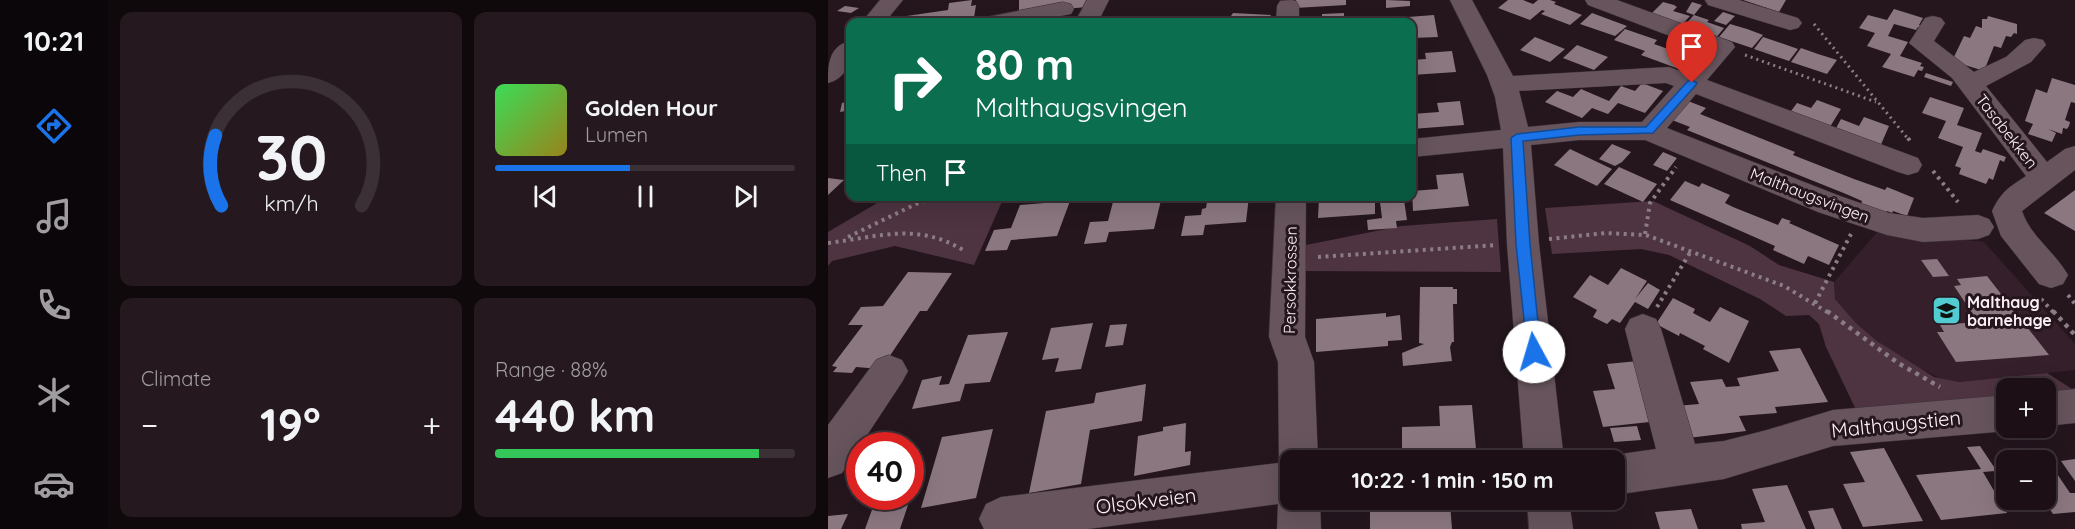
<!DOCTYPE html>
<meta charset="utf-8">
<style>
:root{--surface:#1c1016;--page:#25191f;--text:#f1f3f6;--muted:#a09da1;--line:#3a3035;--accent:#1a73e8}
body{margin:0;font-family:Quicksand,sans-serif;background:var(--page);color:var(--text);height:100vh;display:flex;flex-direction:column;font-size:22px;white-space:nowrap}
*{box-sizing:border-box;margin:0}
p{font-size:20px;color:var(--muted)}
.icon{flex:none;width:33px;height:33px;fill:none;stroke:currentColor;stroke-width:2;stroke-linecap:round;stroke-linejoin:round}
.map{position:relative;flex:1;overflow:hidden}
.details{display:flex;flex-direction:column;gap:12px;padding:12px;background:#0f090c;width:720px}
.details>*{flex:none}
.guide{position:absolute;left:18px;top:18px;width:570px;height:183px;border-radius:12px;box-shadow:0 6px 24px #0002,0 0 0 2px var(--line);background:#0b6e4f;color:#fff;overflow:hidden}
.fabs{position:absolute;left:1168px;top:378px;display:grid;gap:12px}
.fabs a{display:grid;place-items:center;width:60px;height:60px;border-radius:12px;background:var(--surface);box-shadow:0 6px 24px #0002,0 0 0 2px var(--line);font-size:30px}
.speed{position:absolute;left:18px;top:432px;display:flex;gap:12px;font-size:30px;font-weight:700;text-align:center}
.speed>*{display:grid;place-content:center;width:78px;height:78px;border-radius:50%;background:var(--surface);box-shadow:0 6px 24px #0002,0 0 0 2px var(--line);line-height:1}
.speed .limit{border:9px solid #d22;background:#fff;color:#111}
.pin{position:absolute;display:grid;place-items:center;width:51px;height:51px;color:#fff;margin:-62px -26px;border-radius:50% 50% 50% 0;rotate:-45deg;box-shadow:0 0 6px #0007}
.pin .icon{rotate:45deg}
.me{position:absolute;width:66px;margin:-33px;rotate:354deg;stroke-linejoin:round;filter:drop-shadow(0 0 4px #0008)}
.turn{display:flex;align-items:center;gap:21px;height:126px;padding:0 30px;font-size:27px}
.turn .icon{width:78px;height:78px;stroke-width:2.5}
.turn b{display:block;font-size:42px;line-height:51px}
.then{display:flex;align-items:center;height:57px;padding:0 30px;background:#0003;gap:12px;font-size:22px}
.big{font-size:45px;font-weight:700;line-height:1.1}
.details .widget{flex:1;display:flex;flex-direction:column;justify-content:center;gap:9px;min-width:0;padding:0 21px;border-radius:12px;background:var(--page)}
.details .dial{align-items:center;gap:0}
.dial svg{height:156px;overflow:visible;fill:none;stroke:var(--line);stroke-width:7;stroke-linecap:round;text-anchor:middle}
.dial text{fill:var(--text);stroke:none}
.song{display:flex;align-items:center;gap:18px}
.cover{width:72px;height:72px;border-radius:9px;background:linear-gradient(135deg,hsl(130 70% 55%),hsl(50 70% 35%))}
.played{height:6px;border-radius:3px;background:linear-gradient(90deg,var(--accent) 45%,var(--line) 45%)}
.keys{display:flex;justify-content:space-around;direction:ltr}
.heat{display:flex;justify-content:space-between;align-items:center;font-size:33px;direction:ltr}
.charge{height:9px;border-radius:4px;background:linear-gradient(90deg,#34c759 88%,var(--line) 0)}
.details .tiles{flex:1;display:grid;gap:12px;grid-template-columns:repeat(2,1fr)}
.trip{position:absolute;left:452px;top:450px;width:345px;height:60px;border-radius:12px;background:var(--surface);box-shadow:0 6px 24px #0002,0 0 0 2px var(--line);font-weight:700;line-height:60px;text-align:center}
main{display:flex;flex:1;min-height:0}
.tab-bar{display:flex;flex-direction:column;width:108px;justify-content:space-around;align-items:center;background:#0b0609;color:var(--muted)}
.tab-bar .icon{width:42px;height:42px}
.tab-bar .on{color:var(--accent)}
.tab-bar b{font-size:27px;color:var(--text)}
.map>svg:first-child{display:block}
.built{fill:#341f2a}
.green{fill:#4e3341}
.building{fill:#8b7780}
.lines{fill:none;stroke-linecap:round;stroke-linejoin:round}
.minor-casing{stroke:#3e3238;stroke-width:1}
.path-far2{stroke:#8b7d84;stroke-width:3;stroke-dasharray:2 4;stroke-linecap:butt}
.path-far1{stroke:#8b7d84;stroke-width:4;stroke-dasharray:3 4.5;stroke-linecap:butt}
.path{stroke:#8b7d84;stroke-width:4.5;stroke-dasharray:4 5;stroke-linecap:butt}
.minor{fill:#67545d;fill-rule:evenodd}
.route{fill:#1a73e8;stroke:#114b97;stroke-width:1.5}
.labels{text-anchor:middle;stroke-width:6;stroke-linejoin:round;paint-order:stroke}
.street-label{font-size:16px;fill:#fcf0f6;stroke:#25161e}
.poi-label{font-size:16px;font-weight:bold;fill:#fcf0f6;stroke:#25161e;text-anchor:start}
.near-street-label{font-size:20px;fill:#fcf0f6;stroke:#25161e}
</style>
<main>
<nav class="tab-bar">
<b>10:21</b>
<svg class="icon on" aria-label="directions" viewBox="0 0 24 24"><path d="M12 3l9 9-9 9-9-9zM9 14v-3h6M13 9l2 2-2 2"/></svg>
<svg class="icon" aria-label="music" viewBox="0 0 24 24"><path d="M9 18V5l10-2v13"/><circle cx="6" cy="18" r="3"/><circle cx="16" cy="16" r="3"/></svg>
<svg class="icon" aria-label="phone" viewBox="0 0 24 24"><path d="M5 4h4l2 5-3 2q2 4 5 5l2-3 5 2v4C11 20 4 13 5 4z"/></svg>
<svg class="icon" aria-label="climate" viewBox="0 0 24 24"><path d="M12 3v18M4 7l16 10M4 17L20 7"/></svg>
<svg class="icon" aria-label="car" viewBox="0 0 24 24"><path d="M5 17H2v-5l4-1 3-4h7l3 4 3 1v5h-3M9 17h6M6 11h13"/><circle cx="7" cy="17" r="2"/><circle cx="17" cy="17" r="2"/></svg>
</nav>
<section class="details">
<div class="tiles">
<div class="widget dial"><svg viewBox="0 0 100 80">
<path d="M14 69A42 42 0 1 1 86 69"/>
<path d="M14 69A42 42 0 0 1 11 33" stroke="#1a73e8"/>
<text x="50" y="56" font-size="32" font-weight="700">30</text>
<text x="50" y="72" font-size="11">km/h</text>
</svg></div>
<div class="widget">
<div class="song"><i class="cover"></i><div><b>Golden Hour</b><p>Lumen</p></div></div>
<div class="played"></div>
<div class="keys"><svg class="icon" aria-label="previous" viewBox="0 0 24 24"><path d="M18 5L8 12l10 7zM5 5v14"/></svg><svg class="icon" aria-label="pause" viewBox="0 0 24 24"><path d="M8 5v14M16 5v14"/></svg><svg class="icon" aria-label="next" viewBox="0 0 24 24"><path d="M6 5l10 7-10 7zM19 5v14"/></svg></div>
</div>
<div class="widget"><p>Climate</p>
<div class="heat"><a>−</a><b class="big">19°</b><a>+</a></div>
</div>
<div class="widget"><p>Range · 88%</p><b class="big">440 km</b><div class="charge"></div></div>
</div>
</section>
<div class="map">
<svg width="1247" height="529" viewBox="0 0 1247 529">
<rect width="100%" height="100%" fill="#25161e"/>
<path class="built" d="M1051,230L1156,242L1247,344V370L1131,382L1118,381L1081,363L1049,341L1028,323L1007,299L1006,282Z"/>
<path class="green" d="M61,196H176V197L146,265L67,246L4,261L0,266V232Z
M825,201L922,246L951,265L1006,282L1007,299L1028,323L1049,341L1106,377L1131,382L1219,373L1247,391L1218,397V388H1179V400L1030,414L998,347L991,324L981,315L958,316L932,299L841,255L813,249L724,254L717,208Z
M669,219L673,272L474,271L473,246L573,226Z"/>
<path class="building" d="M144,0L143,6L148,5L146,18L123,22H64L65,18L120,10L121,3Z
M191,0H258L259,7L191,13Z
M468,0H518V5L467,8Z
M558,0L582,1V6L558,8Z
M680,0H695L705,4L710,0H722L728,2L726,4L754,15L742,25L713,14L717,11L714,10L702,20L670,8Z
M915,0H958L951,12Z
M835,2L846,5L849,7L845,11L862,16L852,27L821,16Z
M864,2L874,5L866,15L858,12Z
M17,6L31,8L23,13L9,11Z
M1066,9L1095,18L1091,25L1094,26L1093,28L1090,27L1088,30L1066,24L1060,36L1080,42L1072,56L1094,63L1092,66L1096,67L1094,71L1090,70L1086,77L1054,67L1063,54L1039,46L1047,33L1031,28L1040,15L1059,20Z
M895,12L907,16L898,25L886,21Z
M405,13L443,15L439,22H399Z
M516,13V19L538,18V22H494V14Z
M764,13L799,26L787,36L752,24Z
M606,15L610,37L584,38V22H581L580,17Z
M866,15L881,20L879,22L896,28L887,39L854,28Z
M1160,16L1189,24V34L1186,33L1183,37L1178,36L1173,48L1166,46L1156,71L1124,61L1136,36L1142,38L1148,26L1154,28V19H1159Z
M317,18L355,20L353,22H313Z
M902,24L919,29L935,35L924,48L891,37Z
M797,29L829,40L826,44L857,55L864,47L880,53L862,73L813,55L817,51L786,40Z
M707,37L737,49L722,62L692,50Z
M935,37L953,43L970,49L961,61L926,49Z
M749,45L780,57L766,70L735,58Z
M973,48L990,54L1009,60L999,74L963,62Z
M624,51L628,72L584,75V60L598,59L597,53Z
M1098,73L1125,82L1123,86L1096,77Z
M1224,78L1247,85V103L1243,102L1237,120L1242,122L1241,126L1239,129L1235,128L1234,134L1220,129L1228,133L1224,142L1200,134L1205,124L1197,121L1208,89L1219,93Z
M814,83L835,91L817,113L790,103L780,114L764,108L754,118L717,102L729,91L745,97L753,89L781,101L793,86L807,91Z
M1102,97L1136,108L1129,125L1154,133L1147,151L1153,153L1155,149L1178,157L1176,162L1172,160L1165,180L1161,178L1158,184L1131,174L1133,168L1127,166L1135,147L1110,138L1118,121L1094,113Z
M989,100L1013,109L1000,130L960,115L969,103L983,108Z
M22,101V110L12,112L14,103Z
M632,101L636,125L584,129V114L611,112L609,103Z
M860,101L878,108L872,114L967,152L965,155L1026,179L1057,190L1059,187L1086,198L1079,216L1065,211L1064,213L1059,211L1057,215L1033,205L1034,201L1018,194L859,130L862,127L844,120Z
M1036,117L1061,126L1051,149L1006,132L1013,119L1031,126Z
M784,144L803,152L794,162L787,166L771,159Z
M742,149L784,169L769,186L726,165Z
M835,152L849,158L839,171L825,165Z
M791,167L829,184L815,202L776,184Z
M635,173L641,206L585,211L584,191L610,189L608,175Z
M0,178L16,180L0,195Z
M857,181L871,187L874,183L902,195L897,203L905,207L950,225L954,218L963,221L961,223L1011,245L1001,265L980,256L976,264L945,250L947,246L842,200Z
M1247,190V231L1216,213Z
M311,196H334L326,229L281,232L278,242L256,244L262,222L280,221L286,198Z
M380,196H421L418,222L377,225L375,235L353,236L357,216L373,215L374,209L378,208Z
M549,196V201L547,202V214L490,218L491,198Z
M576,200L579,220L568,221L569,228L540,230L539,220L554,218L552,202Z
M242,201L229,236L183,240L179,250L157,251L166,230L183,228L192,205Z
M1109,259L1121,276L1105,277L1093,260Z
M793,268L819,281L807,299L820,283L832,290L820,309L807,302L792,323L784,319L779,324L765,317L769,310L745,297L762,275L780,285Z
M80,272L124,273L99,311H92L53,369L28,367L24,373L5,372L9,367L4,366L35,325H20L33,307L55,306Z
M1159,276L1221,355L1128,362L1109,332H1116L1112,325L1150,322L1126,286L1133,285L1129,279Z
M592,287H625V289H629V304H625L626,342H624L622,347L624,361L575,366L574,353L596,344L591,343Z
M845,298L867,309L865,313L882,322L892,307L921,321L901,363L875,349L877,346L852,333L851,336L828,324Z
M558,313V317L572,315L574,340L560,341V346L488,352V319Z
M265,323L253,369L227,372L231,358L214,360L223,328Z
M299,324L295,345L277,347L282,325Z
M180,332L162,382L137,384L132,401L84,409L94,380L114,376L111,385L121,384L140,335Z
M972,348L1000,402L947,407L949,413L911,416L918,431L860,438L848,406L871,404L862,382L894,379L898,387L912,386L909,378L951,371L941,351Z
M810,361L831,421L775,427L765,391L787,389L779,364Z
M318,384L314,421L262,430L253,484L201,493L218,411L266,403L268,393Z
M644,405L649,460H574V427L612,426L611,406Z
M358,423L357,452L363,451L362,465L306,476L310,436L335,431V427Z
M809,426L813,440L786,442L782,428Z
M165,429L148,498L93,508L114,437Z
M1152,446L1166,467L1179,466V496L1175,497L1170,488L1177,487L1167,471L1155,472L1179,513L1113,520L1088,475L1153,469L1139,447Z
M1056,448L1095,521L1035,527L1015,484L1037,482L1022,452Z
M1247,459V481L1233,461Z
M1221,462L1242,493H1247V512L1225,514L1216,500H1218V463Z
M959,485L978,529H914L913,524L937,522L924,489Z
M49,496H83L72,529H37Z
M622,503L624,529H542V510Z
M1005,508L1014,529H987L980,511Z
M863,509L870,529H832L827,512Z
M20,514L13,529H0V516Z"/>
<g class="lines">
<defs>
<path id="minor" d="M52,0H75L57,22H34Z
M259,0H281L270,22H247Z
M463,0L468,1L471,6V22H448L449,6L452,1Z
M622,0H644L685,76L841,67L858,73L879,50L760,5L757,0H789L904,42L907,47L879,80L1090,158L1094,165L1090,172L1080,175L1070,172L868,94L839,128L1012,196L1061,213L1095,218L1150,215L1161,219L1166,227L1161,235L1150,239L1095,242L1059,235L990,212L817,140H751L703,145L711,244L736,460H696L679,244L675,148L584,157V139L673,130L667,97L659,75ZM838,83L846,86L814,122H751L700,127L691,91Z
M877,0H911L970,18L974,23L970,28L962,30L880,5Z
M235,2L243,4L246,9L243,14L200,22H155L159,17Z
M1105,16L1113,18L1117,23L1106,41L1146,72L1178,57L1197,40L1206,38L1215,40L1218,45L1203,62L1158,86L1219,162L1237,149L1247,146V170L1194,211C1202,236 1227,252 1240,275L1235,284L1223,288L1211,284L1173,236L1164,211C1174,191 1180,188 1198,176L1124,78L1081,43L1097,18Z
M22,41C24,59 20,78 0,83C0,64 1,46 22,41Z
M448,196H478L477,337L486,362L490,460H462V500H492L493,529H449L450,504L260,529H156L151,519L158,504L173,497L451,463L450,362L441,337Z
M815,314L828,319L833,329L867,444L896,441L939,430L1005,410L1179,395V428H1187L1179,431L1005,446L896,479L786,495V460H772L786,455L828,449L797,329L802,319Z
M61,355L74,360L80,371L74,382L14,473L0,478V425L48,360Z
M1247,389V423L1218,426V392Z
M699,500H741L745,529H701Z"/>
</defs>
<use href="#minor" class="minor-casing"/>
<path class="path-far2" d="M986,24L1081,140
M917,55L1048,102"/>
<path class="path-far1" d="M1080,138L1082,141
M1105,171L1130,202
M817,234L822,203L848,167
M20,237L88,204L110,196
M721,239L778,233L818,235L956,286L1001,313
M0,243C50,237 89,222 135,250
M490,257L668,245
M1240,295L1247,304
M1213,299L1226,313
M987,303L1023,234
M829,307L863,251"/>
<path class="path" d="M999,311L1070,363L1112,387
M1225,311L1247,335
M1187,385L1210,383"/>
<use href="#minor" class="minor"/>
</g>
<path class="route" d="M864,80L869,83L867,86L825,133L751,135L695,141L702,244L713,352L711,357L706,359L700,357L688,244L683,138L689,134L751,127H818L860,81Z"/>
<defs>
<symbol id="school-square" viewBox="-11 -11 22 22"><rect x="-9" y="-9" width="18" height="18" rx="4" fill="#51ccd1" stroke="#25161e"/><path d="M0-5L7-2L0 1L-7-2ZM-4 1L0 2.5L4 1V4Q0 6-4 4Z" fill="#111"/></symbol>
</defs>
<g fill-rule="evenodd">
<use href="#school-square" x="1102" y="294" width="33" height="33"/>
</g>
<g class="labels">
<g class="street-label">
<text transform="translate(1179 131) rotate(52)" y="6">Tasabekken</text>
<text transform="translate(982 195) rotate(21)" y="6">Malthaugsvingen</text>
<text transform="translate(462 280) rotate(-89)" y="6">Persokkrossen</text>
</g>
<g class="poi-label">
<text x="1139" y="308">Malthaug<tspan x="1139" dy="18">barnehage</tspan></text>
</g>
<g class="near-street-label">
<text transform="translate(1068 424) rotate(-6)" y="7">Malthaugstien</text>
<text transform="translate(318 501) rotate(-7)" y="7">Olsokveien</text>
</g>
</g>
</svg>
<div class="fabs">
<a>+</a>
<a>−</a>
</div>
<div class="speed"><div class="limit">40</div></div>
<div class="pin" style="left:864px;top:83px;background:#d93025"><svg class="icon" aria-label="arrive" viewBox="0 0 24 24"><path d="M6 21V4h12l-3 4 3 4H6"/></svg></div>
<svg class="me" style="left:706px;top:352px" viewBox="-20 -20 40 40"><circle r="19" fill="#fff"/><path d="M0-13L10 11 0 6-10 11z" fill="#1a73e8"/></svg>
<div class="trip">10:22 · 1 min · 150 m</div>
<div class="guide">
<div class="turn"><svg class="icon" aria-label="right" viewBox="0 0 24 24"><path d="M7 20v-9h11M14 6l5 5-5 5"/></svg><div><b>80 m</b>Malthaugsvingen</div></div>
<div class="then">Then<svg class="icon" aria-label="arrive" viewBox="0 0 24 24"><path d="M6 21V4h12l-3 4 3 4H6"/></svg></div>
</div>
</div>
</main>
